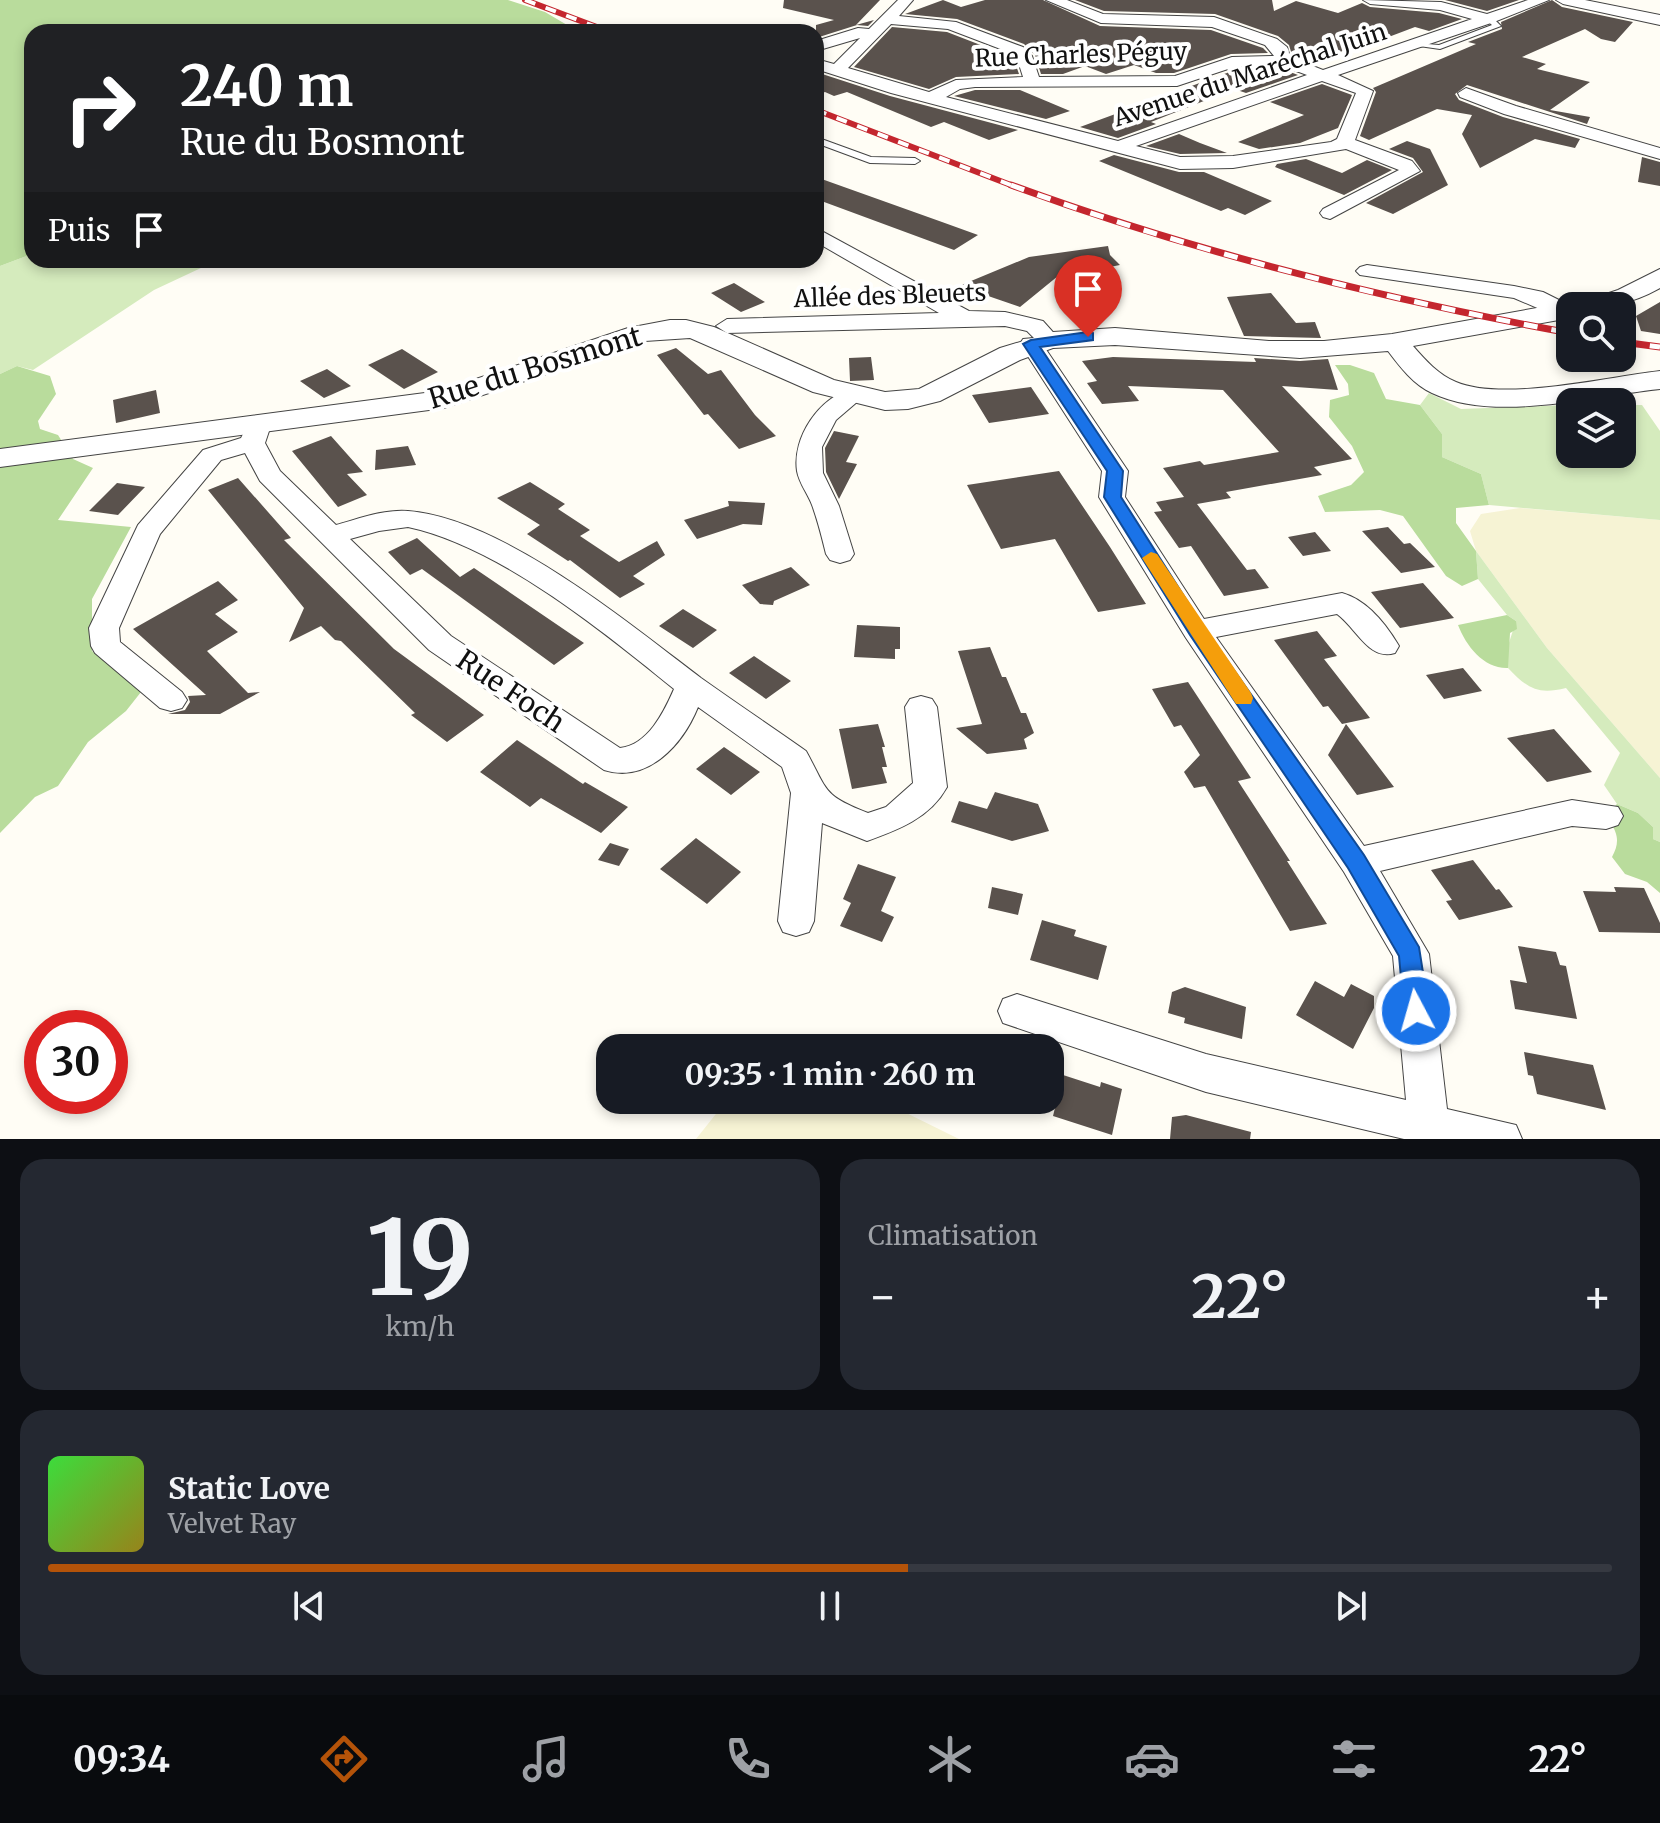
<!DOCTYPE html>
<html lang="fr">
<meta charset="utf-8">
<style>
:root{--surface:#171b24;--page:#242831;--text:#f1f3f6;--muted:#9ea1a6;--line:#363941;--accent:#b45309}
body{margin:0;font-family:Merriweather,serif;background:var(--page);color:var(--text);height:100vh;display:flex;flex-direction:column;font-size:30px;white-space:nowrap}
*{box-sizing:border-box;margin:0}
p{font-size:26px;color:var(--muted)}
.icon{flex:none;width:44px;height:44px;fill:none;stroke:currentColor;stroke-width:2;stroke-linecap:round;stroke-linejoin:round}
.map{position:relative;height:1139px;overflow:hidden}
.drawer{display:flex;flex-direction:column;gap:20px;padding:20px;background:#0d0f14;flex:1}
.drawer>*{flex:none}
.hud{position:absolute;left:24px;top:24px;width:800px;height:244px;border-radius:24px;box-shadow:0 4px 12px #0003;background:#202124;color:#fff;overflow:hidden}
.buttons{position:absolute;left:1556px;top:292px;display:grid;gap:16px}
.buttons a{display:grid;place-items:center;width:80px;height:80px;border-radius:16px;background:var(--surface);box-shadow:0 4px 12px #0003;font-size:40px}
.speed{position:absolute;left:24px;top:1010px;display:flex;gap:16px;font-size:40px;font-weight:700;text-align:center}
.speed>*{display:grid;place-content:center;width:104px;height:104px;border-radius:50%;background:var(--surface);box-shadow:0 4px 12px #0003;line-height:1}
.speed .limit{border:12px solid #d22;background:#fff;color:#111}
.pin{position:absolute;display:grid;place-items:center;width:68px;height:68px;color:#fff;margin:-82px -34px;border-radius:50% 50% 50% 0;rotate:-45deg;box-shadow:0 0 8px #0007}
.pin .icon{rotate:45deg}
.me{position:absolute;width:88px;margin:-44px;rotate:354deg;stroke-linejoin:round;filter:drop-shadow(0 0 6px #0008)}
.turn{display:flex;align-items:center;gap:28px;height:168px;padding:0 24px;font-size:36px}
.turn .icon{width:104px;height:104px;stroke-width:2.5}
.turn b{display:block;font-size:56px;line-height:68px}
.then{display:flex;align-items:center;height:76px;padding:0 24px;background:#0003;gap:16px;font-size:30px}
.big{font-size:60px;font-weight:700;line-height:1.1}
.drawer .card{flex:1;display:flex;flex-direction:column;justify-content:center;gap:12px;min-width:0;padding:0 28px;border-radius:24px;background:var(--page)}
.drawer .dial{align-items:center;gap:0}
.dial b{font-size:104px;line-height:1}
.song{display:flex;align-items:center;gap:24px}
.cover{width:96px;height:96px;border-radius:12px;background:linear-gradient(135deg,hsl(120 70% 55%),hsl(50 70% 35%))}
.played{height:8px;border-radius:4px;background:linear-gradient(90deg,var(--accent) 55%,var(--line) 55%)}
.keys{display:flex;justify-content:space-around;direction:ltr}
.heat{display:flex;justify-content:space-between;align-items:center;font-size:44px;direction:ltr}
.drawer .tiles{flex:1;display:grid;gap:20px;grid-template-columns:1fr 1fr}
.card:last-child{grid-column:span 2}
.trip{position:absolute;left:596px;top:1034px;width:468px;height:80px;border-radius:24px;background:var(--surface);box-shadow:0 4px 12px #0003;font-weight:700;line-height:80px;text-align:center}
.menu{display:flex;height:128px;justify-content:space-around;align-items:center;background:#090b0e;color:var(--muted)}
.menu .icon{width:56px;height:56px}
.menu .current{color:var(--accent)}
.menu b{font-size:36px;color:var(--text)}
.map>svg:first-child{display:block}
.farmland{fill:#f6f3d4}
.green{fill:#d5ebbd}
.forest{fill:#b9dc9c}
.building{fill:#5a524d}
.lines{fill:none;stroke-linecap:round;stroke-linejoin:round}
.service-casing{stroke:#444;stroke-width:2}
.minor-casing{stroke:#444;stroke-width:2}
.tertiary-casing{stroke:#444;stroke-width:2}
.service{fill:#fff;fill-rule:evenodd}
.minor{fill:#fff;fill-rule:evenodd}
.tertiary{fill:#fff;fill-rule:evenodd}
.rail-far1-casing{stroke:#c4262e;stroke-width:6}
.rail-casing{stroke:#c4262e;stroke-width:7}
.rail-far1{stroke:#fff;stroke-width:4;stroke-dasharray:11;stroke-linecap:butt}
.rail{stroke:#fff;stroke-width:5;stroke-dasharray:14;stroke-linecap:butt}
.route{fill:#1a73e8;stroke:#114b97;stroke-width:2}
.slow{fill:#f59e0b}
.labels{text-anchor:middle;stroke-width:8;stroke-linejoin:round;paint-order:stroke}
.far-street-label{font-size:24px;fill:#111;stroke:#fff}
.street-label{font-size:28px;fill:#111;stroke:#fff}
</style>
<div class="map">
<svg width="1660" height="1139" viewBox="0 0 1660 1139">
<rect width="100%" height="100%" fill="#fffdf5"/>
<path class="farmland" d="M1520,508L1660,520V778L1547,648L1476,551L1470,531L1481,514Z
M727,1100H880L959,1139H696Z"/>
<path class="green" d="M32,254V260H218L154,290L33,370L17,366L0,374V266Z
M1429,393L1461,409L1570,405V454H1622V405H1642L1660,431V520L1489,505L1481,474L1442,457V434L1420,405Z
M1476,551L1547,648L1660,778V842L1653,839V827L1638,813L1617,804L1604,785L1620,753L1566,688C1538,695 1528,689 1508,668L1507,649L1516,621L1507,615L1478,579Z"/>
<path class="forest" d="M0,0H508L545,12L579,32H32V254L0,266Z
M1335,365H1350L1374,373L1386,399L1420,405L1442,434V457L1481,474L1489,505L1456,508V523L1476,551L1478,579L1462,586L1446,576L1403,516L1380,510L1325,512L1318,496L1351,485L1364,472L1352,446L1329,417L1330,400L1349,395L1348,384Z
M17,366L50,376L56,394L38,421L40,429L58,435L73,459L93,468L58,520L131,527L92,599V651L141,692L126,711L88,742L58,786L35,797L0,833V374Z
M1507,615L1516,621L1517,629L1510,633L1508,668C1484,669 1466,646 1458,625Z
M1617,804L1638,813L1653,827V839L1660,842V893L1647,882L1625,874L1612,857C1619,844 1619,835 1610,822L1611,810Z"/>
<path class="building" d="M784,0H880L856,25L874,20L868,26L857,25L816,38V25L834,20L783,8Z
M943,0L961,7L985,0H1043L1100,26L1211,30L1263,48L1268,53L1231,54L1174,73H1156L1134,65L1106,74L1085,66L1063,74H1041L1035,55L1024,44L957,19L905,14Z
M1075,0H1272L1274,11L1296,1L1338,13L1362,3L1370,7L1439,13L1462,19L1429,31L1415,27L1378,41L1371,39L1314,63L1292,55L1289,45L1278,36L1215,14L1104,11Z
M1445,0H1519L1487,11Z
M1552,0L1562,7L1633,22L1615,42L1601,39L1585,29L1522,57L1546,64L1537,69L1590,82L1550,110L1590,117L1587,124L1467,85L1455,94L1459,100L1503,117L1580,139L1575,148L1535,139L1480,168L1462,134L1472,115L1437,109L1369,140L1360,136L1376,92L1373,88L1476,44L1468,42L1502,29L1501,22Z
M892,27L947,32L1009,56L1014,60L1019,74L956,77L929,89L854,67Z
M1280,68L1298,75L1246,93L1234,89L1151,122L1156,124L1118,138L1080,127L1235,70Z
M816,72L890,96L1018,130L989,140L944,122L931,127L847,92L834,96L825,92L816,95Z
M1322,84L1352,95L1338,128L1300,143L1259,149L1238,142L1304,115L1270,102Z
M975,90H1020L1070,111L1046,119L954,96Z
M1179,134L1200,143L1227,153L1180,154L1146,146Z
M1407,141L1430,149L1448,185L1393,214L1366,203L1423,172L1413,158L1389,149Z
M1114,155L1179,172H1204L1272,201L1245,215L1228,208L1221,211L1099,161Z
M1642,157L1660,162V186L1638,182Z
M1306,159L1342,173L1367,160L1392,170L1344,195L1275,167L1277,164Z
M816,177L942,222L978,235L954,250L816,199Z
M1108,246L1110,255L1120,265L1084,272L1080,267L1058,276L1020,307L959,286L1029,257Z
M734,283L747,291L765,302L741,312L711,293Z
M1271,293L1296,323L1315,322L1321,338L1244,336L1227,297Z
M1660,302V334L1641,331L1636,316Z
M676,348L708,374L721,370L755,415L776,436L739,449L708,414L704,415L657,355Z
M402,349L438,372L404,389L368,365Z
M871,357L874,380L850,381L849,358Z
M1113,357L1256,362L1254,358L1300,361L1328,359L1338,390L1282,386L1352,459L1314,467L1322,475L1226,492L1231,498L1197,504L1247,570L1255,569L1269,588L1224,596L1191,546L1179,548L1154,512L1162,511L1156,502L1184,497L1163,468L1200,461L1204,465L1279,452L1223,390L1128,386L1139,401L1102,404L1087,383L1097,381L1082,361Z
M327,369L351,386L324,398L300,381Z
M1031,387L1049,414L989,423L972,395Z
M156,390L160,413L116,423L113,400Z
M834,431L859,436L846,462L857,464L839,499L826,472L825,448Z
M331,436L363,472L347,474L367,495L338,507L292,451Z
M408,446L416,465L375,470L376,450Z
M1059,471L1110,547L1146,604L1098,612L1055,539L1001,549L967,485Z
M238,478L291,538L284,540L394,649L484,715L447,742L411,715L415,713L341,641L335,640L321,626L289,642L304,608L208,490Z
M530,482L565,504L558,509L590,530L580,536L619,562L657,541L665,555L633,576L645,584L620,598L570,560L568,561L527,534L540,525L497,498Z
M117,483L145,487L118,515L89,511Z
M728,501L765,503L762,525L743,524L697,539L684,520L729,506Z
M1388,527L1404,544L1410,543L1435,567L1401,573L1362,531Z
M1315,532L1331,551L1303,556L1288,537Z
M417,538L460,577L474,568L584,643L554,665L422,569L410,575L388,552Z
M791,567L810,585L774,601L773,605L760,604L742,585Z
M218,581L238,600L215,614L238,632L207,651L248,693L260,692L220,714H168L185,710L190,702L188,696L206,695L133,629Z
M1423,583L1454,618L1400,628L1371,592Z
M683,609L717,630L693,648L659,626Z
M857,625L900,627V649H895V659L854,657Z
M1317,631L1337,656L1324,659L1370,718L1342,724L1328,706L1323,707L1274,640Z
M990,647L1002,677H1006L1021,713H1026L1034,733L1024,739L1027,749L987,754L956,728L982,724L958,651Z
M754,656L791,681L766,699L729,673Z
M1463,668L1482,691L1444,699L1426,675Z
M1188,682L1251,778L1238,781L1290,861H1287L1327,924L1290,931L1205,786L1194,788L1184,772L1200,755L1181,725L1174,727L1152,689Z
M878,724L885,747H882L887,767H882L887,783L852,789L839,729Z
M1346,724L1394,787L1357,795L1328,755Z
M1554,729L1592,772L1547,782L1507,738Z
M517,740L583,784L585,782L628,807L601,833L541,798L530,807L480,772Z
M724,747L760,772L731,795L696,769Z
M995,792L1038,804L1049,831L1012,841L951,822L959,801L987,809Z
M696,838L741,872L707,904L660,869Z
M610,843L629,849L619,866L598,860Z
M1473,860L1496,890L1499,889L1513,907L1459,920L1446,901L1452,900L1431,870Z
M858,864L896,877L881,911L894,917L882,942L840,926L851,903L843,899Z
M992,887L1023,894L1018,915L988,908Z
M1614,887L1644,888L1660,923V933L1599,932L1583,891L1616,892Z
M1042,920L1076,930L1074,936L1107,946L1098,980L1030,960Z
M1518,946L1556,952L1560,965L1566,966L1577,1019L1515,1009L1510,980L1527,983Z
M1315,981L1344,997L1351,984L1374,996V1008L1353,1049L1296,1015Z
M1185,987L1246,1007L1242,1039L1184,1023L1185,1018L1168,1013L1172,992Z
M1524,1052L1593,1065L1606,1110L1537,1094L1533,1076L1528,1075Z
M1063,1075L1100,1087L1101,1082L1122,1089L1112,1135L1053,1116Z
M1186,1115L1251,1132L1250,1139H1170L1172,1117Z"/>
<g class="lines">
<defs>
<path id="service" d="M1486,17H1492L1501,26L1440,49L1412,45L1416,43L1439,45L1492,25L1485,19Z
M816,137L871,157L915,158L920,161L915,164L870,163L816,143Z"/>
<path id="minor" d="M898,0H913L899,16L956,22L1023,47L1032,56L1039,77L1175,76L1232,57L1274,56L1265,45L1212,27L1101,23L1046,0H1067L1103,14L1214,17L1277,39L1287,47L1290,57L1323,70L1472,19L1440,10L1370,4L1363,0L1441,2L1487,14L1528,0H1549L1494,22L1338,75L1373,91L1355,140L1412,161L1420,171L1330,219L1323,217L1320,213L1323,209L1399,170L1346,149L1233,168L1180,169L891,93L816,69V59L834,64L860,38L816,51V41L858,28L869,29ZM891,24L948,29L1011,53L1017,58L1023,77L956,80L929,92L848,68ZM1280,65L1307,75L1118,141L946,97L960,89L975,87L1177,86L1234,67ZM1322,81L1356,93L1337,139L1331,142L1233,156L1180,157L1136,146Z
M1556,0H1585L1660,15V25L1563,4Z
M743,26L753,32H736Z
M1466,88L1516,106L1660,148V159L1504,114L1460,97L1458,93Z
M816,228L969,311L1005,312L1043,321L1060,340L1057,345H1043L1128,471L1125,497L1204,619L1342,593C1367,600 1386,624 1399,646L1395,653C1369,661 1358,630 1337,614L1216,637L1364,846L1572,800L1618,807L1623,816L1618,825L1606,829L1572,826L1380,871L1429,954L1447,1109L1516,1125L1522,1139H1404L1206,1092L1003,1023L998,1011L1003,999L1017,994L1206,1054L1406,1100L1393,956L1344,872L1186,638L1099,497L1102,471L1020,344L1023,339L1034,338L1027,331L1005,326L727,333L716,326L727,319L939,313L816,242Z
M1367,265L1514,286L1543,292L1571,306L1570,316H1556L1514,298L1360,275L1356,271L1360,267Z
M852,389L860,391L864,396L836,420L822,447L823,473L839,506L854,554L850,560L840,563L830,560L826,554C822,538 818,521 812,505C808,494 799,483 797,471C792,438 819,397 852,389Z
M259,418L268,420L271,425L265,443L280,471L336,525C358,519 384,509 408,511C501,518 627,622 701,678C736,703 772,727 806,751C828,791 822,795 868,813L886,807L913,783L905,707L910,699L921,696L932,699L937,707L947,787C930,818 898,830 867,841L822,823L814,921L809,932L796,936L783,932L778,921L791,793L782,767L698,707C683,744 648,784 604,770L429,650L260,481L245,453L221,460L160,534L119,628L120,642L182,692L187,700L182,708L171,711L160,708L95,653L91,646L89,628L138,525L203,450L241,438L250,420ZM408,527C498,546 603,631 674,689C664,712 648,745 620,748L451,636L350,539L379,531Z"/>
<path id="tertiary" d="M1660,269V288C1626,307 1608,306 1570,306V318L1413,346C1425,360 1439,375 1456,382C1503,402 1608,377 1660,371V389C1593,396 1495,423 1432,393C1414,385 1400,367 1388,351L1300,358L1115,345L1053,348L1020,360L940,401L908,409L885,410L813,392L690,338L645,341L444,408L0,467V449L440,391L628,328L670,320H686L714,327L834,380L885,392L919,389L1000,348L1053,332L1115,328L1269,341H1324L1392,334L1570,302L1576,304L1618,290Z"/>
</defs>
<use href="#service" class="service-casing"/>
<use href="#minor" class="minor-casing"/>
<use href="#tertiary" class="tertiary-casing"/>
<use href="#service" class="service"/>
<use href="#minor" class="minor"/>
<use href="#tertiary" class="tertiary"/>
<defs>
<path id="rail-far1" d="M525,0L610,32
M816,110L1016,187"/>
<path id="rail" d="M1011,185C1193,252 1379,298 1570,333
M1622,342L1660,347"/>
</defs>
<use href="#rail-far1" class="rail-far1-casing"/>
<use href="#rail" class="rail-casing"/>
<use href="#rail-far1" class="rail-far1"/>
<use href="#rail" class="rail"/>
</g>
<path class="route" d="M1088,332L1093,333V340L1040,347L1123,471L1121,497L1203,626L1364,855L1419,947L1429,1011L1425,1019L1416,1023L1408,1019L1404,1011L1399,956L1348,868L1190,635L1104,497L1107,471L1023,344L1031,340Z"/>
<path class="slow" d="M1151,552L1157,554L1251,693L1253,698L1251,704H1236L1142,558Z"/>
<g class="labels">
<g class="far-street-label">
<text transform="translate(1081 55) rotate(-2)" y="8">Rue Charles Péguy</text>
<text transform="translate(1250 75) rotate(-18)" y="8">Avenue du Maréchal Juin</text>
<text transform="translate(890 296) rotate(-2)" y="8">Allée des Bleuets</text>
</g>
<g class="street-label">
<text transform="translate(535 367) rotate(-17)" y="10">Rue du Bosmont</text>
<text transform="translate(511 691) rotate(34)" y="10">Rue Foch</text>
</g>
</g>
</svg>
<div class="buttons">
<a><svg class="icon" aria-label="search" viewBox="0 0 24 24"><circle cx="10" cy="10" r="6"/><path d="M15 15l6 6"/></svg></a>
<a><svg class="icon" aria-label="layers" viewBox="0 0 24 24"><path d="M12 4l9 5-9 5-9-5zM3 14l9 5 9-5"/></svg></a>
</div>
<div class="speed"><div class="limit">30</div></div>
<div class="pin" style="left:1088px;top:337px;background:#d93025"><svg class="icon" aria-label="arrive" viewBox="0 0 24 24"><path d="M6 21V4h12l-3 4 3 4H6"/></svg></div>
<svg class="me" style="left:1416px;top:1011px" viewBox="-20 -20 40 40"><circle r="17" fill="#1a73e8" stroke="#fff" stroke-width="3"/><path d="M0-11L8 9 0 5-8 9z" fill="#fff"/></svg>
<div class="trip">09:35 · 1 min · 260 m</div>
<div class="hud">
<div class="turn"><svg class="icon" aria-label="right" viewBox="0 0 24 24"><path d="M7 20v-9h11M14 6l5 5-5 5"/></svg><div><b>240 m</b>Rue du Bosmont</div></div>
<div class="then">Puis<svg class="icon" aria-label="arrive" viewBox="0 0 24 24"><path d="M6 21V4h12l-3 4 3 4H6"/></svg></div>
</div>
</div>
<section class="drawer">
<div class="tiles">
<div class="card dial"><b>19</b><p>km/h</p></div>
<div class="card"><p>Climatisation</p>
<div class="heat"><a>−</a><b class="big">22°</b><a>+</a></div>
</div>
<div class="card">
<div class="song"><i class="cover"></i><div><b>Static Love</b><p>Velvet Ray</p></div></div>
<div class="played"></div>
<div class="keys"><svg class="icon" aria-label="previous" viewBox="0 0 24 24"><path d="M18 5L8 12l10 7zM5 5v14"/></svg><svg class="icon" aria-label="pause" viewBox="0 0 24 24"><path d="M8 5v14M16 5v14"/></svg><svg class="icon" aria-label="next" viewBox="0 0 24 24"><path d="M6 5l10 7-10 7zM19 5v14"/></svg></div>
</div>
</div>
</section>
<nav class="menu">
<b>09:34</b>
<svg class="icon current" aria-label="directions" viewBox="0 0 24 24"><path d="M12 3l9 9-9 9-9-9zM9 14v-3h6M13 9l2 2-2 2"/></svg>
<svg class="icon" aria-label="music" viewBox="0 0 24 24"><path d="M9 18V5l10-2v13"/><circle cx="6" cy="18" r="3"/><circle cx="16" cy="16" r="3"/></svg>
<svg class="icon" aria-label="phone" viewBox="0 0 24 24"><path d="M5 4h4l2 5-3 2q2 4 5 5l2-3 5 2v4C11 20 4 13 5 4z"/></svg>
<svg class="icon" aria-label="climate" viewBox="0 0 24 24"><path d="M12 3v18M4 7l16 10M4 17L20 7"/></svg>
<svg class="icon" aria-label="car" viewBox="0 0 24 24"><path d="M5 17H2v-5l4-1 3-4h7l3 4 3 1v5h-3M9 17h6M6 11h13"/><circle cx="7" cy="17" r="2"/><circle cx="17" cy="17" r="2"/></svg>
<svg class="icon" aria-label="filters" viewBox="0 0 24 24"><path d="M4 7h16M4 17h16"/><circle cx="9" cy="7" r="2"/><circle cx="15" cy="17" r="2"/></svg>
<b>22°</b>
</nav>
